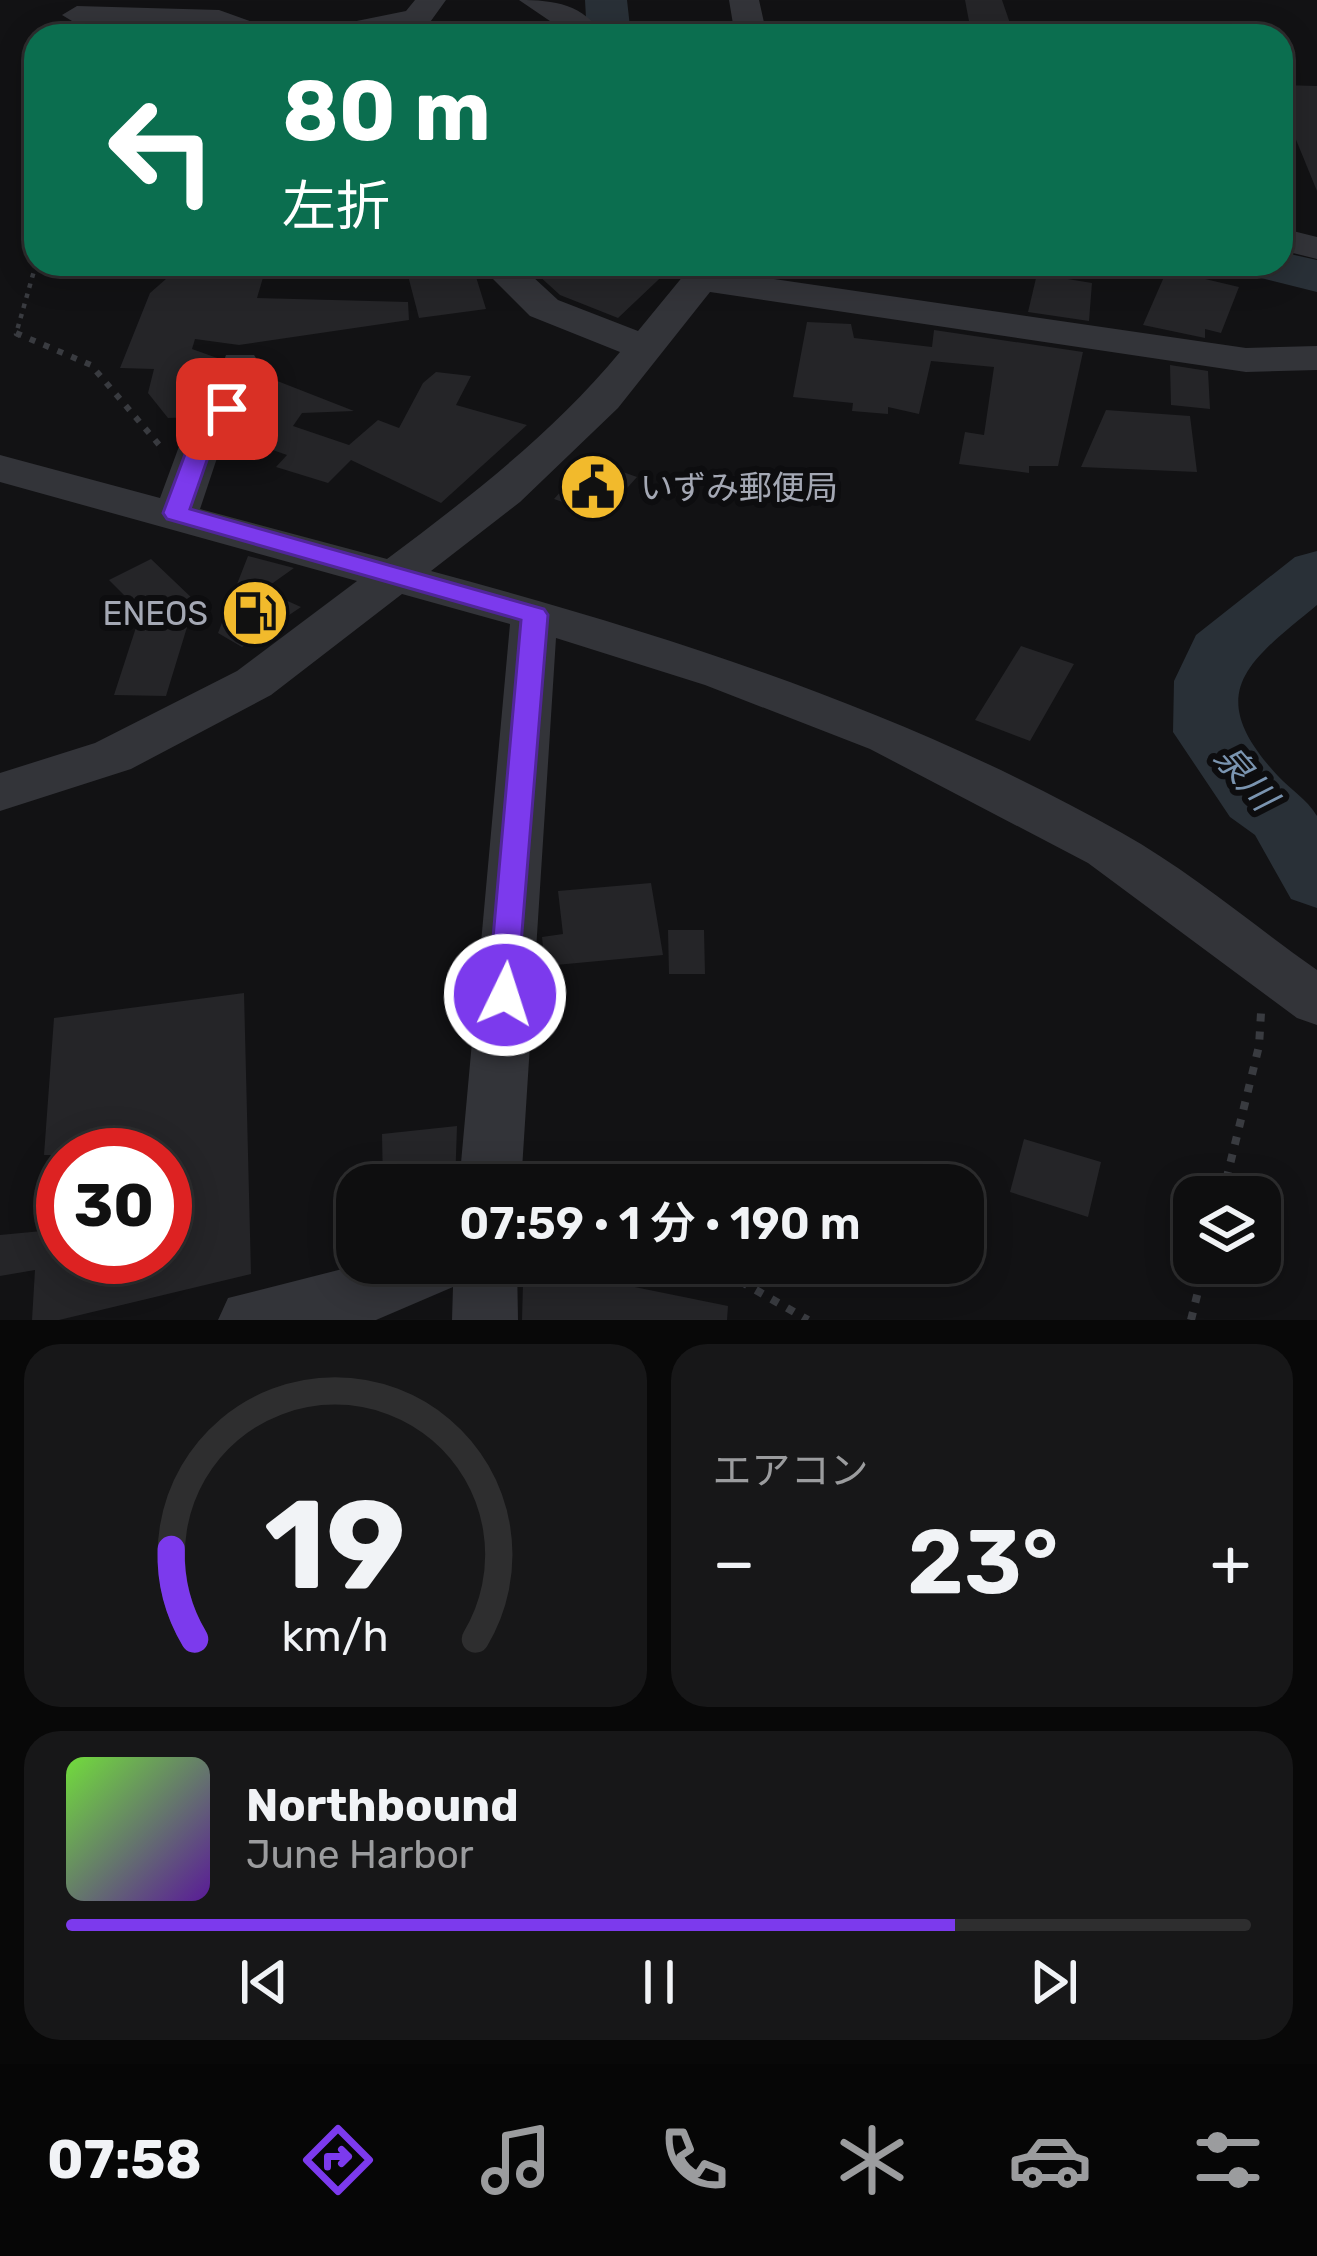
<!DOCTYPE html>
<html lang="ja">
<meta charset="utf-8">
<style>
:root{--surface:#0e0e0f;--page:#171718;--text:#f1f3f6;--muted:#9b9c9e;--line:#2e2e2f;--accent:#7c3aed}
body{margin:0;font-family:Rubik,"Noto Sans JP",sans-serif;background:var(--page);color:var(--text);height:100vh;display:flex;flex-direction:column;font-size:45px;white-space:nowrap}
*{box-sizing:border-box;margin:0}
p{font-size:39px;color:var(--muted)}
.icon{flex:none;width:66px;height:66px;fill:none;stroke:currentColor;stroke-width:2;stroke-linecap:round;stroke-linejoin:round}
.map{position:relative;height:1320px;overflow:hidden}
.panel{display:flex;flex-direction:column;gap:24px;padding:24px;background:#080808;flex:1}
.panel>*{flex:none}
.guide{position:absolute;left:24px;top:24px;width:1269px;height:252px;border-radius:36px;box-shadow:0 6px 30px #0003,0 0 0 3px var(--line);background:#0b6e4f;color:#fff;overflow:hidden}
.tools{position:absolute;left:1173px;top:1176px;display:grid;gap:24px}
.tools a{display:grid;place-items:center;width:108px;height:108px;border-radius:24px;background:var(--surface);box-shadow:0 6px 30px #0003,0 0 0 3px var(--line);font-size:60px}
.speed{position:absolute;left:36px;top:1128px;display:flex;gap:24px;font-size:60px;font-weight:700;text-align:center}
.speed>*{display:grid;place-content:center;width:156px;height:156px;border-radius:50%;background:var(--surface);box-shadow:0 6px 30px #0003,0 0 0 3px var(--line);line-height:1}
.speed .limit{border:18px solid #d22;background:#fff;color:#111}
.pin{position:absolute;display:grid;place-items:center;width:102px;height:102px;color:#fff;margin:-51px;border-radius:24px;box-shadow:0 6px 18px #0006}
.me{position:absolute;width:132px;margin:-66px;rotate:4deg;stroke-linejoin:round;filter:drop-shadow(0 0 9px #0008)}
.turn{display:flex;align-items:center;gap:42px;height:252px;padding:0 60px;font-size:54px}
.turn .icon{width:156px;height:156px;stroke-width:2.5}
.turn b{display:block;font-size:84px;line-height:102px}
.big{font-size:90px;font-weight:600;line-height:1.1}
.panel .widget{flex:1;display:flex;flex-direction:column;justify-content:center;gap:18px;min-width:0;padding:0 42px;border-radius:36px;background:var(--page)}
.panel .dial{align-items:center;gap:0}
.dial svg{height:312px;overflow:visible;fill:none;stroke:var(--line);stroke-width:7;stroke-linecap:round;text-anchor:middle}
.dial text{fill:var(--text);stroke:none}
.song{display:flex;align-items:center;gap:36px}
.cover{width:144px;height:144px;border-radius:18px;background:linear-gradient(135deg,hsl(100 70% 55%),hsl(270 70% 35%))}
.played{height:12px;border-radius:6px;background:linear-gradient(90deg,var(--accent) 75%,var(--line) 75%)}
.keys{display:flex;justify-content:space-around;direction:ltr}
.heat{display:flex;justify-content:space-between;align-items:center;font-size:66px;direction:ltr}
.panel .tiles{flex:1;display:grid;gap:24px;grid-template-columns:1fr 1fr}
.widget:last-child{grid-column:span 2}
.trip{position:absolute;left:336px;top:1164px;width:648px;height:120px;border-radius:36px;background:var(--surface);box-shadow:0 6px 30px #0003,0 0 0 3px var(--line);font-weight:600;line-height:120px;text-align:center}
.tab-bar{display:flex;height:192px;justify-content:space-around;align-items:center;background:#060606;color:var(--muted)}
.tab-bar .icon{width:84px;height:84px}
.tab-bar .selected{color:var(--accent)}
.tab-bar b{font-size:54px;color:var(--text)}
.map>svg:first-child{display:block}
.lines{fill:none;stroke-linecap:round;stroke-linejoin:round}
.river{fill:#293037;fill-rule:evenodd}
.building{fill:#252528}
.path-far2{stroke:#393b40;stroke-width:4.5;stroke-dasharray:4.5 6;stroke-linecap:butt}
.path-far1{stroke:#393b40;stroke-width:6;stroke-dasharray:6 9;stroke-linecap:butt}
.path{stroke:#393b40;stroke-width:8;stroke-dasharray:8 10;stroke-linecap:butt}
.minor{fill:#333439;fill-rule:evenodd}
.route{fill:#7c3aed;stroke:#51269a;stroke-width:3}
.labels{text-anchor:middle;stroke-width:12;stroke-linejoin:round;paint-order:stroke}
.poi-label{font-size:33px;fill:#a4a8b4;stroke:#0d0d0f;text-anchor:start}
.water-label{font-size:36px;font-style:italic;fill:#7a94b0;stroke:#0d0d0f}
</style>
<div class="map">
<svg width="1317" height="1320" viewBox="0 0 1317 1320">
<rect width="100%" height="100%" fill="#121214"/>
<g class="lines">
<path class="river" d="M585,0H627L631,36H587Z
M1281,252L1317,260V292L1249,275L1241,264H1281Z
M1317,551V605C1248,662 1201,693 1278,776C1292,791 1306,798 1317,816V908L1291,899L1255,835L1230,817L1173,732L1174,681L1196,635L1295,557Z"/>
</g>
<path class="building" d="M965,0H1002L1013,32H971Z
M1281,85L1317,86V191L1281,103Z
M183,264H267L257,298L408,302L409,320L239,345L195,339L192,349L220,359L194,417L168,418L148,393L154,369L120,368L150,293Z
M405,264H472L486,309L419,318Z
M526,264H675L618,318L560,295Z
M1167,270L1239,287L1221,333L1205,329V338L1143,325Z
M1037,274L1092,283L1089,321L1028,312Z
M807,322L851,324L854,338L932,347L934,330L1083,352L1058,466H1029V473L959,464L965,432L984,435L994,367L931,361L919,414L888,407V414L852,411L853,403L793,397Z
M1170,365L1208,371L1210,409L1171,405Z
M436,372L471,376L456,405L527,425L441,503L351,460L328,483L276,467L287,455L233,436L252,415L262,375L354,411L302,413L293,426L349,445L378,420L399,428L423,383Z
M1106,410L1190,416L1197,472L1081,467Z
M589,460L637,477L602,516L554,499Z
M248,556L294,568L263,590L301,607L242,647L218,633Z
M151,559L195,601L166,696L114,695L141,612L109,580Z
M1021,646L1074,664L1030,741L975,720Z
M651,883L663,955L545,966L542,937L563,934L558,891Z
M668,930H704L705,974H669Z
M244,993L251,1274L59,1320H32L35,1270L0,1276V1235L63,1229V1257H165V1155H44L54,1018Z
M457,1126L455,1185H383L382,1134Z
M1024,1139L1101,1162L1088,1217L1010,1192Z
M605,1281L728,1306L727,1320H522L523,1283Z"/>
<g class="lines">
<path class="path-far2" d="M20,336L16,334L36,264"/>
<path class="path-far1" d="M16,333L91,365L161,447"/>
<path class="path" d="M1222,1197L1259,1046L1261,1013
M709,1263L808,1320
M1191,1320L1205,1263"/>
<path class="minor" d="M415,0H446L428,25L375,36H233L214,28L77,24L62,15L77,6L219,10L258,24L322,28L406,11Z
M519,0C555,0 583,4 604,36H572Z
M729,0H759L767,36H735Z
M1281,228L1317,237V259L1281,250Z
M478,264H519L558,300L638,331L693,264H732L726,272L1246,348L1317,346V370L1246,372L710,292L618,408L520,502L431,571C671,636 904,710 1122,833C1190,871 1253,925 1317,970V1025L1297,1018L1088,863L870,749L705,685L556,638L521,1185H459L510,624L402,594L271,695L131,769L0,811V773L95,743L237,671L357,581L0,482V455L160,498L181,441L207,407L226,355H254L260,364L248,409L222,443L200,509L387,559C471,496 553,433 620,352L530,316Z
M366,1263H517L518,1320H452L453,1287L376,1320H218L228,1298Z"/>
</g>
<path class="route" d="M219,404L239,409L213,443L190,509L544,609L548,615L516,1005H493L488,995L521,620L167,519L163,513L190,441Z"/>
<defs>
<symbol id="civic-disc" viewBox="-11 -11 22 22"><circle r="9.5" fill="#f2ba2c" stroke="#0d0d0f"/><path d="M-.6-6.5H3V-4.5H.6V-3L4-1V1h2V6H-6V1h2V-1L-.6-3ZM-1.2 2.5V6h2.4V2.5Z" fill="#111"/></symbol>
<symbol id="fuel-disc" viewBox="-11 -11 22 22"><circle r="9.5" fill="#f2ba2c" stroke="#0d0d0f"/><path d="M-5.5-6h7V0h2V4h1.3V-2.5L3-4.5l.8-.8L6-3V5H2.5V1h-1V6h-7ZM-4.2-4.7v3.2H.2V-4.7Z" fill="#111"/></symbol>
</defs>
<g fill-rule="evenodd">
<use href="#civic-disc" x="555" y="449" width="76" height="76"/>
<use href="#fuel-disc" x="217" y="575" width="76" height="76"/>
</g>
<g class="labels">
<g class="poi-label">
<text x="640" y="499">いずみ郵便局</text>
<text x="208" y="625" text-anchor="end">ENEOS</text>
</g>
<g class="water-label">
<text transform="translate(1246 777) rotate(49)" y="13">泉川</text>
</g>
</g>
</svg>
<div class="tools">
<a><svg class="icon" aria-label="layers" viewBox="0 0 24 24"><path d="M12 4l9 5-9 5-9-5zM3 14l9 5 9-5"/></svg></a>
</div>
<div class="speed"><div class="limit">30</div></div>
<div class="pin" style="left:227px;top:409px;background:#d93025"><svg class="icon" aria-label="arrive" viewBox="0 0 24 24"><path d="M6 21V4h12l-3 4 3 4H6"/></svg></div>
<svg class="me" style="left:505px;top:995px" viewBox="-20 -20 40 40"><circle r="17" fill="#7c3aed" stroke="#fff" stroke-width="3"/><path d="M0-11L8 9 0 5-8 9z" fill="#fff"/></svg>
<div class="trip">07:59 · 1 分 · 190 m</div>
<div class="guide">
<div class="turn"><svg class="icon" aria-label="left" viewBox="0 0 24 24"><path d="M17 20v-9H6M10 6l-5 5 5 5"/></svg><div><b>80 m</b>左折</div></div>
</div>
</div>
<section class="panel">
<div class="tiles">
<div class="widget dial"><svg viewBox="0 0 100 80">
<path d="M14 69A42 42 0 1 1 86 69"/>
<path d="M14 69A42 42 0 0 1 8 46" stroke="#7c3aed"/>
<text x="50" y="56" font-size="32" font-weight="700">19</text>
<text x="50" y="72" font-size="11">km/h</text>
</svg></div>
<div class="widget"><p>エアコン</p>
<div class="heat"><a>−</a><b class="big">23°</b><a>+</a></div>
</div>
<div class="widget">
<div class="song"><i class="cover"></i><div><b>Northbound</b><p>June Harbor</p></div></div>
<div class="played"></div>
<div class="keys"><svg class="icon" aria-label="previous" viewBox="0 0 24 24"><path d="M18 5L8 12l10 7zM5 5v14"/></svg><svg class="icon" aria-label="pause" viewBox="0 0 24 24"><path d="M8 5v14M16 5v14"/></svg><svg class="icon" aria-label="next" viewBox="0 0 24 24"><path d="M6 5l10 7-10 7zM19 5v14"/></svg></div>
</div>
</div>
</section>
<nav class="tab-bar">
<b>07:58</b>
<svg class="icon selected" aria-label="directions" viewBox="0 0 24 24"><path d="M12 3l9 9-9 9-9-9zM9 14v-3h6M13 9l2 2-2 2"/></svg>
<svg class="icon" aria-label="music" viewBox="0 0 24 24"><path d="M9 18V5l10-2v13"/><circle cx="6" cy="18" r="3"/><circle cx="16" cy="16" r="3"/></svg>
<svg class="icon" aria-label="phone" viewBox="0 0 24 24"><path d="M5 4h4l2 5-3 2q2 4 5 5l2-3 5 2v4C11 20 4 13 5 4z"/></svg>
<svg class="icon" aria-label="climate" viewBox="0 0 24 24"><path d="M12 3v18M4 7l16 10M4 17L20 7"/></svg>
<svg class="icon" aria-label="car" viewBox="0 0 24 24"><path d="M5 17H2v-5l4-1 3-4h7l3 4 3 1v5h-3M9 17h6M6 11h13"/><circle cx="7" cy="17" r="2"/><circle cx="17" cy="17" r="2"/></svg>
<svg class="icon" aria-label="filters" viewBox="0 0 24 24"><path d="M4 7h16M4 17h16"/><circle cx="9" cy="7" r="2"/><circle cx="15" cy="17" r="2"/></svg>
</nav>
